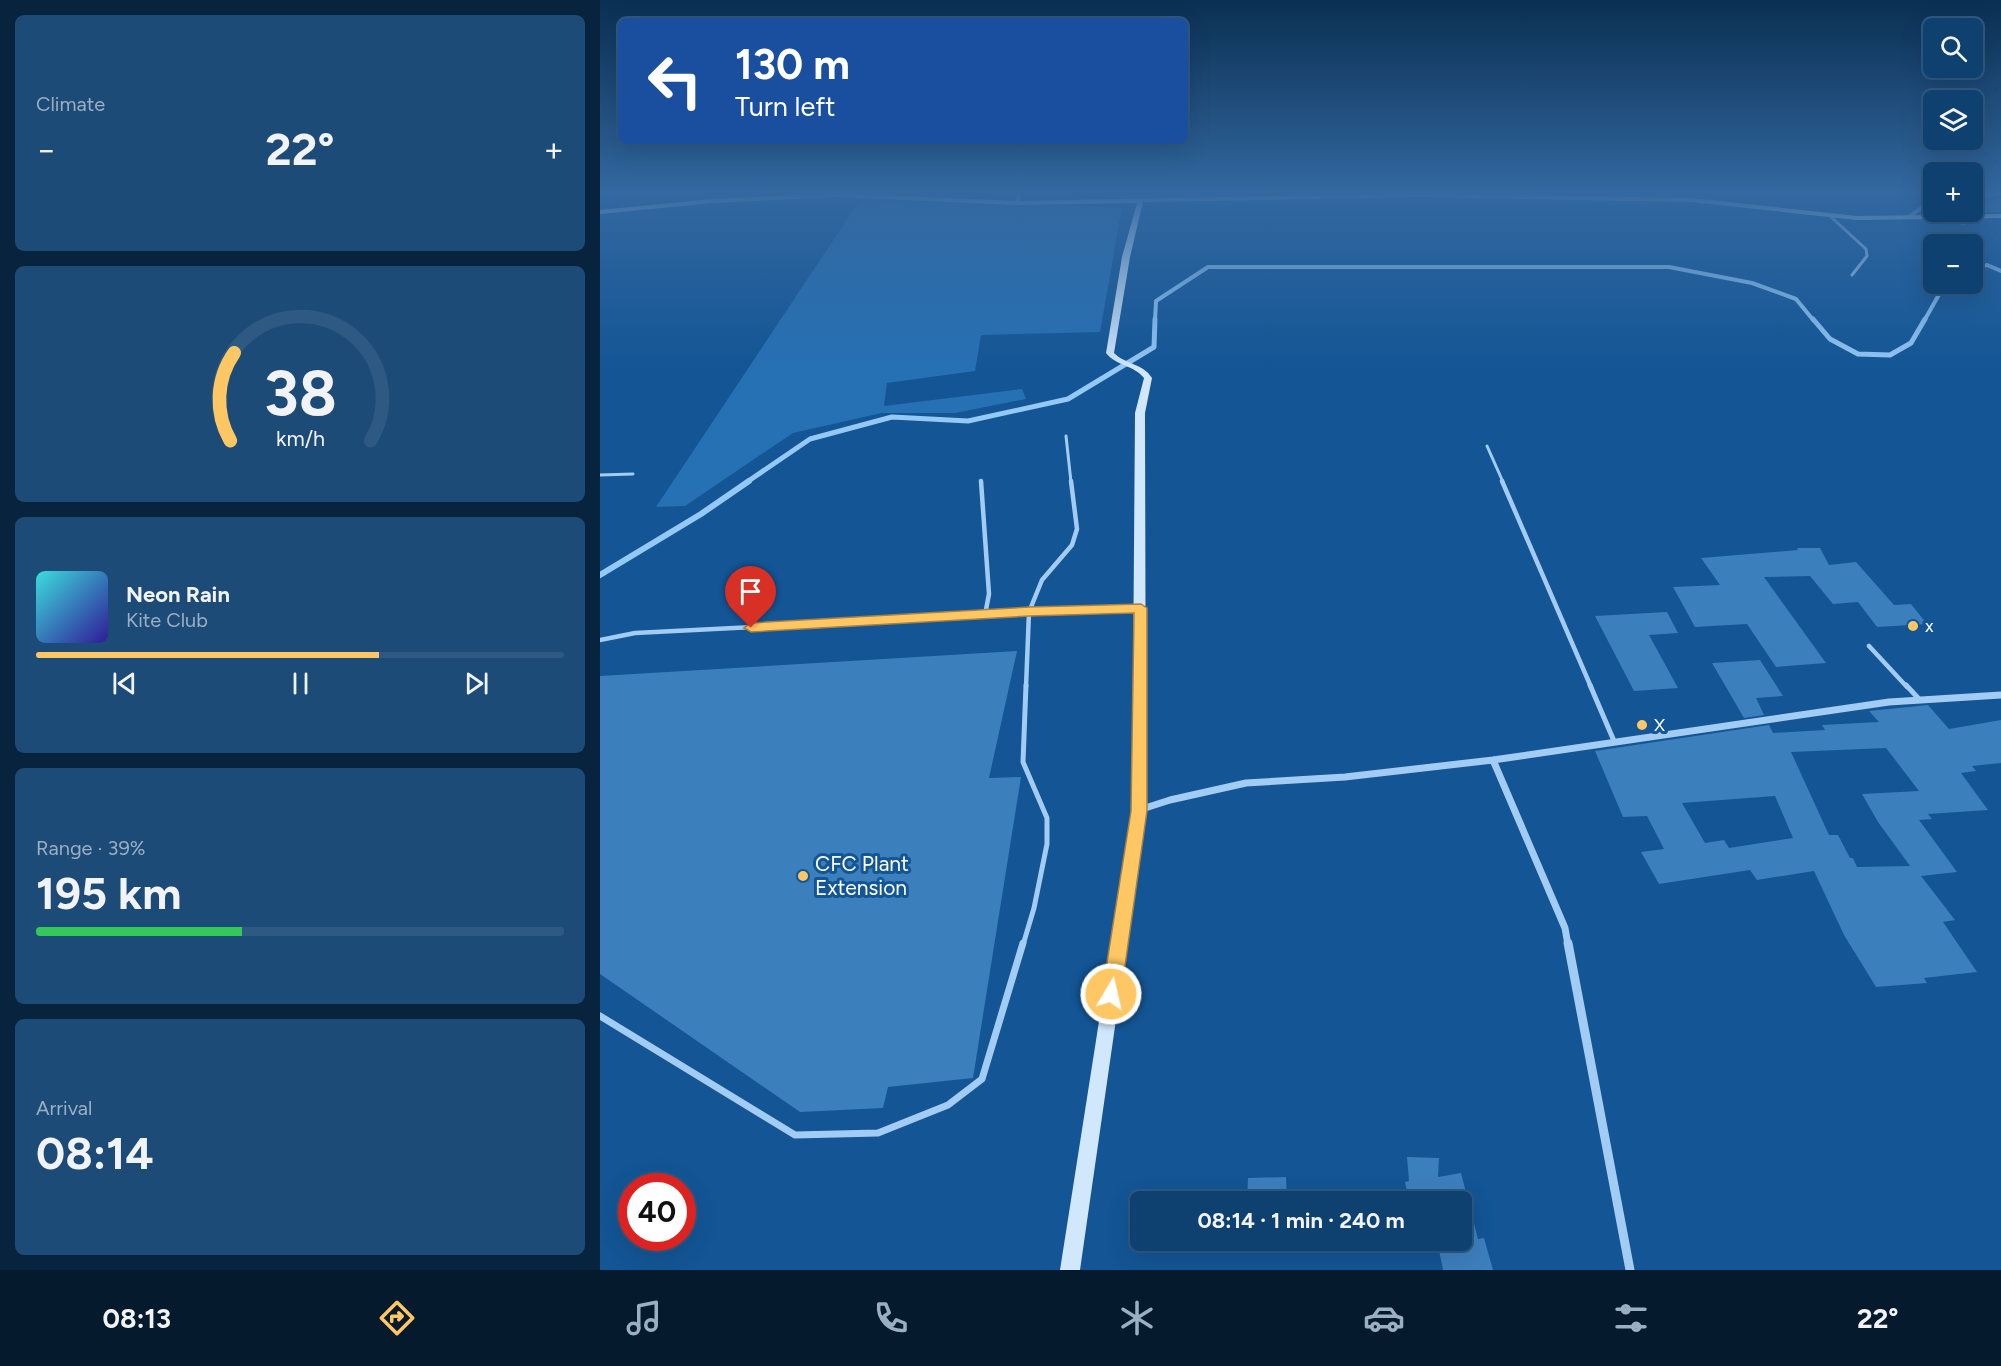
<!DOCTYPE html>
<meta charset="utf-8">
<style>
:root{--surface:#0e4070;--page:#1c4b78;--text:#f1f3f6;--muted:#9bafc3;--line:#2e5983;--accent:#ffc764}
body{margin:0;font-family:Figtree,sans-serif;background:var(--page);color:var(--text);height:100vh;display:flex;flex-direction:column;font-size:22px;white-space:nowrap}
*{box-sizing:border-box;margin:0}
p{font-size:20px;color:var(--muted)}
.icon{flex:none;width:33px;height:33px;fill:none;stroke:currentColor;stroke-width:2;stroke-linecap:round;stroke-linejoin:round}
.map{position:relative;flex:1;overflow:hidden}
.side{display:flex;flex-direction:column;gap:15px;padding:15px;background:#08233e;width:600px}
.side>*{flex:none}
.hud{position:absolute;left:18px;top:18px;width:570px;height:126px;border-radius:9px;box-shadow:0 6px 24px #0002,0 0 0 2px var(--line);background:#1a4fa0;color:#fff;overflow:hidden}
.fabs{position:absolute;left:1323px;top:18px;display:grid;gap:12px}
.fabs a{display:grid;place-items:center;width:60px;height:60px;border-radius:9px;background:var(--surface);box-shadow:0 6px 24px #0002,0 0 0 2px var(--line);font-size:30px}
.speed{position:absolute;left:18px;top:1173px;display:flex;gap:12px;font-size:30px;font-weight:700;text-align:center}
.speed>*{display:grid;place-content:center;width:78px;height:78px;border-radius:50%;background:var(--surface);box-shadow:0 6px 24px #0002,0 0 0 2px var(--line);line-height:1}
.speed .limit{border:9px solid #d22;background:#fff;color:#111}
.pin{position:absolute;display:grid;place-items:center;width:51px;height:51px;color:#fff;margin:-62px -26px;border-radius:50% 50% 50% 0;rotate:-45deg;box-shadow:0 0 6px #0007}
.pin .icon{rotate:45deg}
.me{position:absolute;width:66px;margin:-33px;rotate:9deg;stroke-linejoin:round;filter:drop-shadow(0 0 4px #0008)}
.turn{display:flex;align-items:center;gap:21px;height:126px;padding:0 18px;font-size:27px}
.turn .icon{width:78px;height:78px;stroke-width:2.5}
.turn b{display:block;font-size:42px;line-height:51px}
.big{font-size:45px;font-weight:700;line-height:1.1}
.side .widget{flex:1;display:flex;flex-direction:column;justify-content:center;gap:9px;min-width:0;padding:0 21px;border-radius:9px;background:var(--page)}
.side .dial{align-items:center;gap:0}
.dial svg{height:156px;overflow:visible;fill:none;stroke:var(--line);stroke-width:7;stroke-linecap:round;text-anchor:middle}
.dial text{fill:var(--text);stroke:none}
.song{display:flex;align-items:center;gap:18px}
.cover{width:72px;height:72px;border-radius:9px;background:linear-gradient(135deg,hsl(180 70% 55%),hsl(250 70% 35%))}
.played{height:6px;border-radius:3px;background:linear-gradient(90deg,var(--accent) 65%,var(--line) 65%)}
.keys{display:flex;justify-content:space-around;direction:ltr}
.heat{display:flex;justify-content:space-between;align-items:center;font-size:33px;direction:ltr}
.charge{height:9px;border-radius:4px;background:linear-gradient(90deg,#34c759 39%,var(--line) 0)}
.trip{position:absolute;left:530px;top:1191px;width:342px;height:60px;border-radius:9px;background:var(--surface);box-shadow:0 6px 24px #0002,0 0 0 2px var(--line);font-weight:700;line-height:60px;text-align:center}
.tabs{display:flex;height:96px;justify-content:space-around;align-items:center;background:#061a2d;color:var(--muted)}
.tabs .icon{width:42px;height:42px}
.tabs .on{color:var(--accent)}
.tabs b{font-size:27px;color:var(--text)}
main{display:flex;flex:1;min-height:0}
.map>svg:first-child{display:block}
.green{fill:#2670b4}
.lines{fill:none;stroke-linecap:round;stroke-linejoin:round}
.stream-far2{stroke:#94c9f6;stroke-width:4}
.stream-far1{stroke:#94c9f6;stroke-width:5}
.stream{stroke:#94c9f6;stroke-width:6}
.building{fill:#3c7fbd;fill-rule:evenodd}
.lane-far3{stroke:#a2ccf3;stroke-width:3}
.lane-far2{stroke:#a2ccf3;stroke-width:4.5}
.lane-far1{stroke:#a2ccf3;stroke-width:5}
.lane{stroke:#a2ccf3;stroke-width:7}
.street-far2{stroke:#a2ccf3;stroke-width:4}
.street-far1{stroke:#a2ccf3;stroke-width:7}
.street{stroke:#a2ccf3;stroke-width:9}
.secondary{fill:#d1e7fc;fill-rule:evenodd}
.route{fill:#ffc764;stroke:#a68141;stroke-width:1.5}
.poi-dot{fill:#ffc764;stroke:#135595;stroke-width:2}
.labels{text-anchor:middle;stroke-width:6;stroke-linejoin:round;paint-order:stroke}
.poi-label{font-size:18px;fill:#fff;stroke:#135595;text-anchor:start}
.near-poi-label{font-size:21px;fill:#fff;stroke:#135595;text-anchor:start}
</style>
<main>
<section class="side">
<div class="widget"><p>Climate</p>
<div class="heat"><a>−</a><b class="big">22°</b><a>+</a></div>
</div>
<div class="widget dial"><svg viewBox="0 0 100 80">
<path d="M14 69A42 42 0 1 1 86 69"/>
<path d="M14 69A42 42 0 0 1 16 24" stroke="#ffc764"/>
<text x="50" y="56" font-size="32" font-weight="700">38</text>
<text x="50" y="72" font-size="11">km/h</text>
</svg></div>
<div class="widget">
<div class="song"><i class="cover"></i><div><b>Neon Rain</b><p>Kite Club</p></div></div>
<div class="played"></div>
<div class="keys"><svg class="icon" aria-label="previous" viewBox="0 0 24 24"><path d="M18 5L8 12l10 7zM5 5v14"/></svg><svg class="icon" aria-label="pause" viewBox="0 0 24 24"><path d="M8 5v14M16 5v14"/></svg><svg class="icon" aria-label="next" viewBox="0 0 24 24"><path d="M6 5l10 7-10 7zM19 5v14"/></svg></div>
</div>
<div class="widget"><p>Range · 39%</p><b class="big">195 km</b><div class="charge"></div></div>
<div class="widget"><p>Arrival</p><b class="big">08:14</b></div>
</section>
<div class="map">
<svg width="1401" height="1270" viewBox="0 0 1401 1270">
<rect width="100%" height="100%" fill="#135595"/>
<path class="green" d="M260,200L522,207L500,332L381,335L375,371L287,383L284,406L422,389L426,399L355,413H282L193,433L85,506L56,507Z"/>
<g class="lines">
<path class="stream-far2" d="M1372,269L1387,265L1401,271
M555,321L556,301L608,267H1069L1152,283L1196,299L1214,321
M1324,321L1345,284"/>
<path class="stream-far1" d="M1213,319L1230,339L1258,354L1290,355L1311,343L1325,319
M147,482L210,439L292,417L368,421L468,399L554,347L555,319"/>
<path class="stream" d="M0,575L101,514L149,481"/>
</g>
<path class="building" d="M1401,198V212H1363H1372V202Z
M1197,548H1220L1229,565L1256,562L1294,605L1311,604L1327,624L1277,627L1258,602L1233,604L1210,576L1164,577L1226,663L1176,667L1147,624L1095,627L1073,587L1120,585L1101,558L1198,550Z
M1067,612L1078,633L1049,635L1078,688L1034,691L995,616Z
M417,651L389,778L421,777L373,1078L288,1087L283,1108L200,1112L0,974V676Z
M1160,660L1183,696L1156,698L1164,715L1144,718L1112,663Z
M1328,705L1349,729L1401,720V763L1372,766L1376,771L1361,773L1388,810L1328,814L1332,819L1319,820L1357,872L1321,876L1355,920L1343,922L1377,972L1324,978L1327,983L1276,987L1244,935L1214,871L1157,880L1150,870L1059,884L1041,852L1064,849L1047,816L1023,817L995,751L1169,725L1173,733L1225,730L1222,725L1279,722L1269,711ZM1286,748L1319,791L1262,794L1278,822L1310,866L1257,867L1253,858H1250L1238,835H1229L1191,752ZM1175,796L1193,838L1129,848L1124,840L1105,843L1082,803Z
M807,1157L839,1158L838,1177L861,1173L878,1239L884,1238L893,1270H843L838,1245L861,1241V1202H809L805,1182L809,1181Z
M686,1177L687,1202H647L648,1178Z"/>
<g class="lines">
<path class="lane-far3" d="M1383,192L1392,195
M1231,217L1266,249L1267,256L1252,275
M1333,217L1342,221L1364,223
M466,436L471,482
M887,446L903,482
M0,475L33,474"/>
<path class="lane-far2" d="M381,481L389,594L385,615
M902,481L991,687
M0,640L35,633L539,608
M1269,646L1307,687
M426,687L429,612L442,580L472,545L477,529L471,481"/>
<path class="lane-far1" d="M990,685L1014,741
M1306,685L1319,699
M423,945L434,908L447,844V818L423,762L426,685"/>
<path class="lane" d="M0,1016L195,1135L278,1133L348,1105L382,1079L423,943"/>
<path class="street-far2" d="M1372,198L1401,193
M416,203L421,192
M1309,217L1321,208L1334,205"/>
<path class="street-far1" d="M893,760L965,928L968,945
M539,810L570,800L646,783L745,777L893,760L1289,702L1401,695"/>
<path class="street" d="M968,943L1030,1270"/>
<path class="secondary" d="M238,193L416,201L821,193L1092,198L1257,216L1401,214V218L1257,220L1092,202L821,197L543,202L530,257L514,353C526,365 543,363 552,378L545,413L546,811L480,1270H460L532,811L535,413L544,378C534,365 516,366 506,353L522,257L537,203L416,205L238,197L112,203L0,214V210L112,199Z"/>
</g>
<linearGradient id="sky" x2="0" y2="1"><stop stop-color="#0a2f52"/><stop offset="0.52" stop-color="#3368a0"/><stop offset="1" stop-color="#3368a0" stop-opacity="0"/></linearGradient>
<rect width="1401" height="370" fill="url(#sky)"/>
<path class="route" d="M541,604L547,608V811L521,994L518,1000L511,1003L505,1000L502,994L531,811L534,613L429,616L151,632L144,628L151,623L429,607Z"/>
<g class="poi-dot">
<circle cx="1313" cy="626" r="6"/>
<circle cx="1042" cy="725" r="6"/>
<circle cx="203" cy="876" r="6"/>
</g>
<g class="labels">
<g class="poi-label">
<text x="1325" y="632">x</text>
<text x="1054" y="731">X</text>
</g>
<g class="near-poi-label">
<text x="215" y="871">CFC Plant<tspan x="215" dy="24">Extension</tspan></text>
</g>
</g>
</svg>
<div class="fabs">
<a><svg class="icon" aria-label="search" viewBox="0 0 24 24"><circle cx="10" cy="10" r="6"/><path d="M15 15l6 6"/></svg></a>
<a><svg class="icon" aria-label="layers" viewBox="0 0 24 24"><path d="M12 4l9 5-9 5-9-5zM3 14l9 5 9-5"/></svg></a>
<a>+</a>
<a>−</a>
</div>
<div class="speed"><div class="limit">40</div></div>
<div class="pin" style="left:151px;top:628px;background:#d93025"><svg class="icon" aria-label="arrive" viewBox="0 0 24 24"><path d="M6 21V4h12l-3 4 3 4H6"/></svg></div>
<svg class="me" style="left:511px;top:994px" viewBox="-20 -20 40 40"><circle r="17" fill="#ffc764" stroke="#fff" stroke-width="3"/><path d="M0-11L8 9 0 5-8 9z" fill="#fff"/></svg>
<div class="trip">08:14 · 1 min · 240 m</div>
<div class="hud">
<div class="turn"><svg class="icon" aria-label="left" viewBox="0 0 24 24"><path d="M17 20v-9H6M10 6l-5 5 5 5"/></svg><div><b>130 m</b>Turn left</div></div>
</div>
</div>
</main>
<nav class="tabs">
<b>08:13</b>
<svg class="icon on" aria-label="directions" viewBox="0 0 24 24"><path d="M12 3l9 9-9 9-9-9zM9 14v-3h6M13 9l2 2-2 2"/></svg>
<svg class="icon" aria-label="music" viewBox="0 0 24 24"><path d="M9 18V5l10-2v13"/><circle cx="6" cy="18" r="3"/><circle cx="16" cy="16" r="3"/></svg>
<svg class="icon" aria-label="phone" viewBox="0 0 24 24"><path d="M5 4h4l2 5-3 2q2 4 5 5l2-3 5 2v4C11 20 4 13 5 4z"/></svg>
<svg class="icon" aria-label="climate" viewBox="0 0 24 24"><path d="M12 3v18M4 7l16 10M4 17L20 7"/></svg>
<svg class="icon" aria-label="car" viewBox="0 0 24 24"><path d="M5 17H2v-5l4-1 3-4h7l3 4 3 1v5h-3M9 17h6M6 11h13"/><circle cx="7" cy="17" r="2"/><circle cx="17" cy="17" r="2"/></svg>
<svg class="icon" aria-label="filters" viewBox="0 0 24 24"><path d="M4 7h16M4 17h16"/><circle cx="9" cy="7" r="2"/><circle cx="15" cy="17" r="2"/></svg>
<b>22°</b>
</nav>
